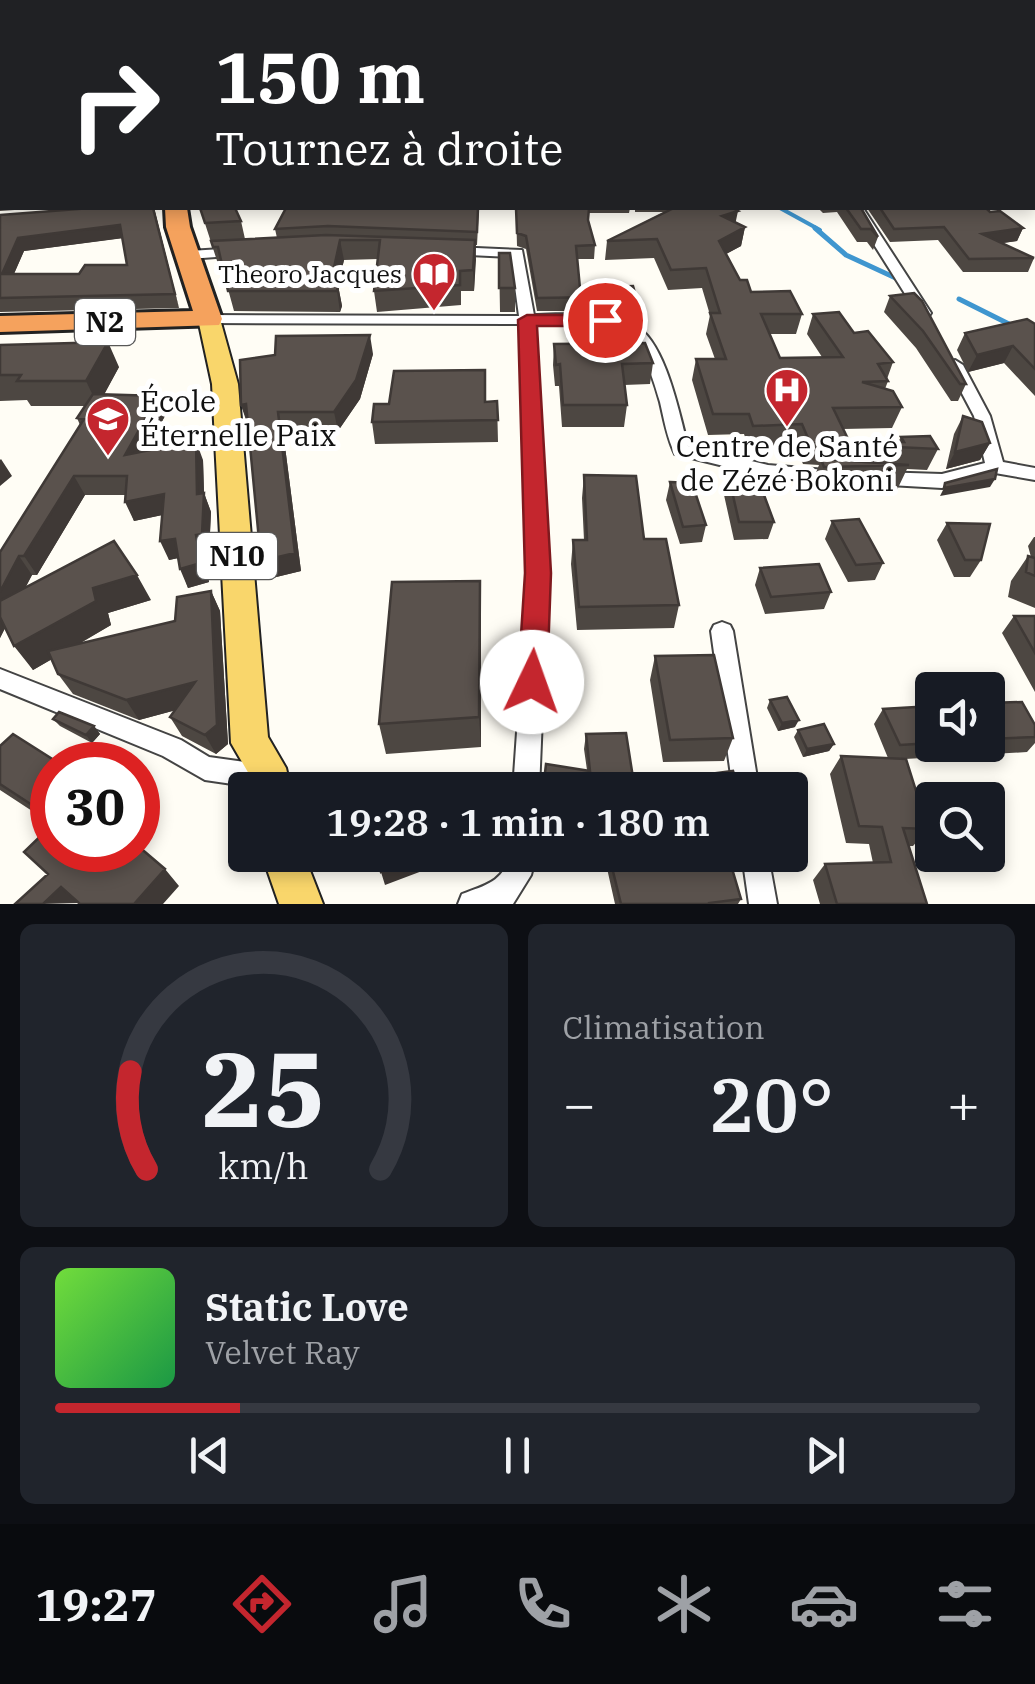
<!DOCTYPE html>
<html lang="fr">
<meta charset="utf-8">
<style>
:root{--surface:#171b24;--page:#20242c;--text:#f1f3f6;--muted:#9ea1a6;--line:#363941;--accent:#c4262e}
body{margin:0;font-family:"IBM Plex Serif",serif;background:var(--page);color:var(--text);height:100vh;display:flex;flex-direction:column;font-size:38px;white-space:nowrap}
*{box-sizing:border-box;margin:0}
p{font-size:32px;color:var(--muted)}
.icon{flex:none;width:55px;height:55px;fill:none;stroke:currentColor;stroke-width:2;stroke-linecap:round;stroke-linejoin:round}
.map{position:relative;height:904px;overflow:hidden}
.panel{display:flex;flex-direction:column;gap:20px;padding:20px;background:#0d0f14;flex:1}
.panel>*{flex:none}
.banner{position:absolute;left:0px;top:0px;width:1035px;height:210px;box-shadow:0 5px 15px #0003;background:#202124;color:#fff;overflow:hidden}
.buttons{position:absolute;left:915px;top:672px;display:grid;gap:20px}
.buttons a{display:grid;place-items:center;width:90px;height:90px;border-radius:10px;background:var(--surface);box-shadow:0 5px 15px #0003;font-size:50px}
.speed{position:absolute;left:30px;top:742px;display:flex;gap:20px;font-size:50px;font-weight:700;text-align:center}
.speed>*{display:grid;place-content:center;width:130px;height:130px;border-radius:50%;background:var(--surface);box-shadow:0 5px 15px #0003;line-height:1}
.speed .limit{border:15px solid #d22;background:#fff;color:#111}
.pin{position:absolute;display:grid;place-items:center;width:85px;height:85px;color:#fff;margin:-42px;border:5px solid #fff;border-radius:50%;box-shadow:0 2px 10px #0007}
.me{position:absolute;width:110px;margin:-55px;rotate:3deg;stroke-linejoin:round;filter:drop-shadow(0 0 8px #0008)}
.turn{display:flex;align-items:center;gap:35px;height:210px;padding:0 50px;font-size:45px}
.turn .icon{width:130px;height:130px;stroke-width:2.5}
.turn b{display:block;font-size:70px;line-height:85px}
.big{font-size:75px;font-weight:600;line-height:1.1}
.panel .tile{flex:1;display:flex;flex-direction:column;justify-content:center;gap:15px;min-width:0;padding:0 35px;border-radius:15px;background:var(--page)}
.panel .dial{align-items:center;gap:0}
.dial svg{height:260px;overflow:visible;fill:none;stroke:var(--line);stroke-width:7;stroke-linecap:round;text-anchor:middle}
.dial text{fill:var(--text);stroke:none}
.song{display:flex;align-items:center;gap:30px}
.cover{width:120px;height:120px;border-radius:15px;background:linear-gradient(135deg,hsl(100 70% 55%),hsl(140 70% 35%))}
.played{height:10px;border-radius:5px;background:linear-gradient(90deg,var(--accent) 20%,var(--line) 20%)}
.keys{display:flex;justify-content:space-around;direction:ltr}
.heat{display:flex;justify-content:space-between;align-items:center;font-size:55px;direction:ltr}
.panel .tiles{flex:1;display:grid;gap:20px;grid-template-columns:1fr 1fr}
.tile:last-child{grid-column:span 2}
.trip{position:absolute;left:228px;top:772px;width:580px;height:100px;border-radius:10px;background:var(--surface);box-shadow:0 5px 15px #0003;font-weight:600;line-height:100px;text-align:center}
.tab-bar{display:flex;height:160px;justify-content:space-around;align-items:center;background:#090b0e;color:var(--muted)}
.tab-bar .icon{width:70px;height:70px}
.tab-bar .active{color:var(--accent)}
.tab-bar b{font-size:45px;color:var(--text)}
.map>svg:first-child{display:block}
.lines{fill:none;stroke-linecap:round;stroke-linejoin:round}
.stream-far1{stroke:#3f96cf;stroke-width:4}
.stream{stroke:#3f96cf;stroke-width:5}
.street-casing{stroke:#444;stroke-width:4}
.primary-casing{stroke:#222;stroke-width:4}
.highway-casing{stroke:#222;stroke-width:6}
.street{fill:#fff;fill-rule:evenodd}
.primary{fill:#f9d66b;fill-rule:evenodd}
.highway{fill:#f5a25d;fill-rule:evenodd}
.wall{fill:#4d4742;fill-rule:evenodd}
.shaded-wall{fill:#3f3936}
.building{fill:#5a524d;stroke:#3f3936;stroke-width:2.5;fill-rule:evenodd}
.route{fill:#c4262e;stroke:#7f191e;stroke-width:2.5}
.labels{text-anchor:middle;stroke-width:10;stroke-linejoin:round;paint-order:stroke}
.far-poi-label{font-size:25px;fill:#111;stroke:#fff;text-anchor:end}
.shield{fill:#fff;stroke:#585858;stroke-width:2.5}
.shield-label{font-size:28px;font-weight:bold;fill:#111}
.poi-label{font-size:30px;fill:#111;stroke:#fff;text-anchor:start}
</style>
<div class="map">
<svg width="1035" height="904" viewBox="0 0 1035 904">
<rect width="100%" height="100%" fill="#fffdf5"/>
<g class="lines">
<path class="stream-far1" d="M780,208L820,230"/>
<path class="stream" d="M815,228L846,255L900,280
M959,299L1011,325"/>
<defs>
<path id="street" d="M851,208H863L931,313L929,316H919Z
M454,247L522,250L534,315C565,315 606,308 635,325C666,343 679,413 688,446L768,465L837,471L846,477L837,483L768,477L675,454C667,438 664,419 660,402C635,314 618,322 535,324L548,573L539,790H513L528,573L520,324L209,323L202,319L209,315L519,316L511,257L449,254L448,251Z
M238,248L245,252L243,255L189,259L182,255L189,251Z
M955,360L963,365L990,416L1003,462L1035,468V480L995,473L942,488L872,484L869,479L872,474L878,472L942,474L985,463L974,416L947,365Z
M722,622L730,625L733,631L759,790H733L711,631L714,625Z
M0,669L181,740L209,757L252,763L267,756L276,760L279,768L276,776L253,787L205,780L163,756L0,689Z
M510,855H536L531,875L513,904H458L462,894C486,885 503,882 510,855Z
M742,855H768L777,904H749Z"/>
<path id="primary" d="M209,312L220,319L238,384L268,737L286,768L291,790H251L249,774L231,743L212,384L198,319Z
M262,855H304L323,904H279Z"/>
<path id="highway" d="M165,208H187L190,227L222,319L219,325L0,332V316L193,311L166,227Z"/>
</defs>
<use href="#street" class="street-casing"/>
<use href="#primary" class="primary-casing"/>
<use href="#highway" class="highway-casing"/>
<use href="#street" class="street"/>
<use href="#primary" class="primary"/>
<use href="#highway" class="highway"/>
</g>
<path class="wall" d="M0,0H1035V50L1032,49V2H2V208H44L0,211Z
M91,208H154L179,308L0,312V215ZM122,238L127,265L79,274H14L24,251Z
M200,208L241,221L245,239L277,238L275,229L286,208H479L477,245H476L474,291H461V305L377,312L374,291L378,259L344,260L338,285L342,306L340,312L234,311L222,267H219Z
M516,208H630L629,213H588V220L595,245L594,259H577L580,288L639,307L637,321L599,311H537L526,249L517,246Z
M635,208H732L735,222L745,227L741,246L726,254L740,280L751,292L802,314L796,334H769L780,358L822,357L807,334L813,314L854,333L893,362L887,379L888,381L885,389L902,407L892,428L843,429L850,443L898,442L901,437L938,449L927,470L907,469L897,490L814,492L811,485L819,465L803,464L795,445L748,446L744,434L708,435L692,380L696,359H715L706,334L710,315L702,288L668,290L654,258L605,260L607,241L664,212H635Z
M818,208H861L878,237L873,250L867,242H857L837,212L823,213Z
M867,208H986L990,212L1023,228L1017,241L1002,243L1034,258L1028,272H963L938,240L890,242Z
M499,253L515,288V312H500Z
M914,293L966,384L958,401H951L916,348L884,312L890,296Z
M1035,324V396L1004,363L968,372L957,350L965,333Z
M554,344L653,363L650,384L624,385L627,405L624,427H562L559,386H555L553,365Z
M0,345L119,367L104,394L158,396L166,414L146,451L203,460L204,493L211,512L209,553L204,554L209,582L188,588L178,558L169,560L162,515L134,521L125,495H85L37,575H32L25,587L151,600L108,613L111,625L79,644L175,621L211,591L220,611L228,744L216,754L182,736L170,717L176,710L139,720L73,694L58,674L52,659L33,670L5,628L0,638V552L80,425L77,418L85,406H31L27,400L0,401Z
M373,354L360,399L338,431H283L301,571L268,579L248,423L241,405Z
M497,401L498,442L375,444L372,422L486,402Z
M963,416L990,443L980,460L946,469L954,434Z
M584,475L644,539L679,605L674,628L577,630L571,564L573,540H584L582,498Z
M729,478L774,522L768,539L734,540L724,495Z
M670,482L706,525L702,542L680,544L666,500Z
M832,521L883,563L875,580L848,582L825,539Z
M947,523L981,560L970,577H954L937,540Z
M1034,537H1035V608L1008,597L1011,581L1028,556L1031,557L1028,546Z
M760,568L831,592L824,609L765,614L755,585Z
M480,581L481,614V747L386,754L379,724Z
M1014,616H1035V692L1002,633Z
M655,656L733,738L724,761L663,762L650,680Z
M770,700L795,727L778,731L767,708Z
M988,703L1035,725V743L1027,752L905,759L928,829L913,846H908L927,904H820L813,880L825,864L873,863L869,844L846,843L830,774L841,756L888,758L874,724L883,709L932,706V745H988Z
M53,719L94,726L100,734L92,743L60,726Z
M798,730L834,744L829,751L803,757L794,737Z
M586,734L634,784L543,790L587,770L584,749Z
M0,746L57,762L60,765H52V824L0,790Z
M604,855H728L741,899L738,904H615Z"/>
<path class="shaded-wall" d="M153,208H154L179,308L175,294Z
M738,211L734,230L722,216Z
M120,225L124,238L24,251L8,287L2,274L18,238Z
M745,227L741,246L715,260L719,241Z
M1023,228L1017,241L976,247L982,234Z
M340,240L344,260L338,285L342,306L340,312L337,291L330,286Z
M475,240L476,260L474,291L473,270Z
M370,335L373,354L360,399L338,431L334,412Z
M108,342L119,367L98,406L86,381Z
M1013,346L1004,363L968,372L977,355Z
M158,396L166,414L134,474L125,455Z
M246,404L252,423H247L241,405Z
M278,412L283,431L301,571L268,579L261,561Z
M196,441L203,460L204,493L211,512L209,553L204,554L209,582L188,588L180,569L196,535Z
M990,443L980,460L946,469L955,452Z
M1,459L12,476L0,486V460Z
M74,476L85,495L37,575L24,556Z
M995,479L990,487L940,496L944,488Z
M164,494L172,513L134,521L125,502Z
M175,539L183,557L169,560L160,541Z
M19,556L32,575L0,638V592Z
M137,575L151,600L108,613L111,625L33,670L14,646L93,588Z
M480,581L481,614V747L479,717Z
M211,591L220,611L228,744L216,754L205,735Z
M195,682L206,702L139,720L126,700Z
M799,720L795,727L778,731L782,723Z
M94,726L100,734L92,743L86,735Z
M834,744L829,751L803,757L807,749Z
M426,855H436L438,865L385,885L381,872Z
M165,869L179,886L163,904H134Z
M61,887L80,903L43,904Z"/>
<path class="building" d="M0,0H1035V39L1032,38V2H2V198H0V45L2,40L0,39Z
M1032,78H1035V96L1032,95Z
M91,208H153L175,294L0,298V215ZM120,225L127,265H85L79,274H2L18,238Z
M200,208H235L241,221L205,223Z
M286,208H478L477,232L328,226L275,229Z
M516,208H589L588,220L595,245L576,246L580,288L633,286L639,307L600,297L537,298L526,236L517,233Z
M674,208H732L738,211L722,216L745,227L719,241L740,280H747L751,292L790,291L802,314H761L780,358L843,357L813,314L839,312L854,333L868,331L893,362L878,364L888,381L862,382L893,391L902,407L833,408L850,443L904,442L901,437L930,436L938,449L810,443L802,424L753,426L749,414H713L696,359H726L710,313H720L706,268L671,270L657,239L607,241Z
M846,208H861L878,237L871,229H861Z
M880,208H986L990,212L1000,211L1023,228L982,234L1034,258L969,259L944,227L894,229Z
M326,235L475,240L473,270L460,271V285L374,291L380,240H340L330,286L338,285L337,291H228L218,247H213L211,241Z
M499,253H510L515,288H499Z
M914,293L922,301L966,384H960L923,331L890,296Z
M1027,319L1035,324V369L1013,346L977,355L965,333Z
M370,335L356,380L334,412H278L295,553L261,561L246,404L241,405L240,360L275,355L276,336Z
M108,342L86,381H17L21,375H0V345Z
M645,343L653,363L622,364L627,405H563L560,364L556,365L554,344Z
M485,370V402L497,401L498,420L372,422L374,404H389L394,371Z
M93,394L158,396L125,455L196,441L197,494L204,493L202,534L196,535L201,563L180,569L175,539L160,541L164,494L125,502L127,476H74L24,556H19L0,592V552L84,419L77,418Z
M963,416L982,422L990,443L955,452Z
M821,459L909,465L824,467Z
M997,469L995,479L944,488L945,483Z
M584,475L636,476L644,539H666L679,605L579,607L573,540H587Z
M757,476L774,522H739L729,478Z
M670,482L692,483L706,525L683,527Z
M859,519L883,563L856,565L832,521Z
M947,523L990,524L981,560H965Z
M114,541L137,575L93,588L96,601L14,646L0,617V601Z
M1028,556L1035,558V576L1026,572Z
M819,564L831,592L771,597L760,568Z
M480,581L479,717L379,724L392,582Z
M211,591L217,725L205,735L170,717L195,682L126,700L58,674L48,651L175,621L177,597Z
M1014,616H1035V653Z
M714,655L733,738L670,740L655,656Z
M787,697L799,720L782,723L770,700Z
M1022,702L1035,725V737L988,739V703Z
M932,706V743L900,745L883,709Z
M59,712L94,726L86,735L53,719Z
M824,724L834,744L807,749L798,730Z
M626,733L634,784L733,771L739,790H543L546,764L590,771L586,734Z
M13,734L57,762L52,767V818L0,784V746Z
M841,756L906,759L928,829L903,828L927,904H837L825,864L891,862L882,827L859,826Z
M415,777L419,790H377Z
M52,825V850H138V846L165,869L134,904H80L61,887L43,904H15L48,874L24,852Z
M377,855H426L381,872Z
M609,855H728L741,899L709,903V904H621Z"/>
<path class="route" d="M527,315H605L614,320L605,326H537L551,573L547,682L543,691L532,695L522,691L518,682L525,573L518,320Z"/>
<defs>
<symbol id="library-pin" viewBox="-11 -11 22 30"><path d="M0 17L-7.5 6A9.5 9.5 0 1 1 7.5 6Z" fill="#c4262e" stroke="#fff"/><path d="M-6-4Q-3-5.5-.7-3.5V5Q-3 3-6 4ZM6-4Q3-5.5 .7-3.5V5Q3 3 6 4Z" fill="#fff"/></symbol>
<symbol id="hospital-pin" viewBox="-11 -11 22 30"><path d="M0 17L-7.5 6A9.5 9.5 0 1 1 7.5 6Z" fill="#c4262e" stroke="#fff"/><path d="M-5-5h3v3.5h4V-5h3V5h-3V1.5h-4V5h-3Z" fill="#fff"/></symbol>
<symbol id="school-pin" viewBox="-11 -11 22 30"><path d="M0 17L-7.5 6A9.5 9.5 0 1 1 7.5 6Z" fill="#c4262e" stroke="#fff"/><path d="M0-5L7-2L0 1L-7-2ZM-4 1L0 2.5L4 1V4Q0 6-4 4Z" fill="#fff"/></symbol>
</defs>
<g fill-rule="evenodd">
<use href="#library-pin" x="409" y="249" width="50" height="68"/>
<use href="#hospital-pin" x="762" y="365" width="50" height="68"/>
<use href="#school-pin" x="83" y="394" width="50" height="68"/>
</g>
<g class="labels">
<g class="far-poi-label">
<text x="402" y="283">Theoro Jacques</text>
</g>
<g class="shield">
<rect x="75" y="299" width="60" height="46" rx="8"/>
<rect x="197" y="533" width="80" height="46" rx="8"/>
</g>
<g class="shield-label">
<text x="105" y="332">N2</text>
<text x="237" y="566">N10</text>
</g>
<g class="poi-label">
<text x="140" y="412">École<tspan x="140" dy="34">Éternelle Paix</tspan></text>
<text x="787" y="457" text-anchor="middle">Centre de Santé<tspan x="787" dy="34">de Zézé Bokoni</tspan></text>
</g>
</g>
</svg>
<div class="buttons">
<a><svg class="icon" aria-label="sound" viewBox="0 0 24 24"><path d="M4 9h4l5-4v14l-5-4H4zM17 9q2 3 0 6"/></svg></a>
<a><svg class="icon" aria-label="search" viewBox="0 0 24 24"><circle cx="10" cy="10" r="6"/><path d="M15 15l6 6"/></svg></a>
</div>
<div class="speed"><div class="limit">30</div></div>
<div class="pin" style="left:605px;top:320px;background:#d93025"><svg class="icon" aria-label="arrive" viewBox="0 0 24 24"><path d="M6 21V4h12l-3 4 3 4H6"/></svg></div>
<svg class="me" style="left:532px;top:682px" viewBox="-20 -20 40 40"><circle r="19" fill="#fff"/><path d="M0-13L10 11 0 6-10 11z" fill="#c4262e"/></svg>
<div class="trip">19:28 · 1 min · 180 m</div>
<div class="banner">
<div class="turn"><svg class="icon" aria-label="right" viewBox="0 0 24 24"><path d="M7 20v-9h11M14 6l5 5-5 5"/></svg><div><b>150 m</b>Tournez à droite</div></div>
</div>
</div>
<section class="panel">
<div class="tiles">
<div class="tile dial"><svg viewBox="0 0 100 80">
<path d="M14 69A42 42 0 1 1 86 69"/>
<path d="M14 69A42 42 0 0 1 9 39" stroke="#c4262e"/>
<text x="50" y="56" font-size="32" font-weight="700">25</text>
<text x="50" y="72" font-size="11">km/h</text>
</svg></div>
<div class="tile"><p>Climatisation</p>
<div class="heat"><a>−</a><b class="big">20°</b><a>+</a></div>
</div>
<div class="tile">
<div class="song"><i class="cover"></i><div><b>Static Love</b><p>Velvet Ray</p></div></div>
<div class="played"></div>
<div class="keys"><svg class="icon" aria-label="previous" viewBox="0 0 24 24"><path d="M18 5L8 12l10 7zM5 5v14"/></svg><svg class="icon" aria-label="pause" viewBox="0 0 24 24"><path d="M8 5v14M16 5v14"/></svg><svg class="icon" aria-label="next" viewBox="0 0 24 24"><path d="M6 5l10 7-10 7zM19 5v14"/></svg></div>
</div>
</div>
</section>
<nav class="tab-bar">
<b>19:27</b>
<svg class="icon active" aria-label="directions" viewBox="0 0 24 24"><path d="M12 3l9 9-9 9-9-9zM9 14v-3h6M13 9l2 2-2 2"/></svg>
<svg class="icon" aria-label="music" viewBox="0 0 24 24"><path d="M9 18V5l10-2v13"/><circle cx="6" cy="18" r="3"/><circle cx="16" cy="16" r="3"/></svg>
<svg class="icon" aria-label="phone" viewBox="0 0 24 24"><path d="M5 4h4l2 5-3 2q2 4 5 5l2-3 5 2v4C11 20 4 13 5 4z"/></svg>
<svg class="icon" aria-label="climate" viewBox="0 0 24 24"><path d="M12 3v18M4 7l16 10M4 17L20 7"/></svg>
<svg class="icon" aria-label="car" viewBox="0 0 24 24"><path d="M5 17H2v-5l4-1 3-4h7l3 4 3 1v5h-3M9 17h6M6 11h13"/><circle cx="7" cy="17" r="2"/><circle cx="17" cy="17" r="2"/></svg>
<svg class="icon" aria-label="filters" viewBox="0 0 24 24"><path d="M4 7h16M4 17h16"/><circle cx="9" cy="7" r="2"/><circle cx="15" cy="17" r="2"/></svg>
</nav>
